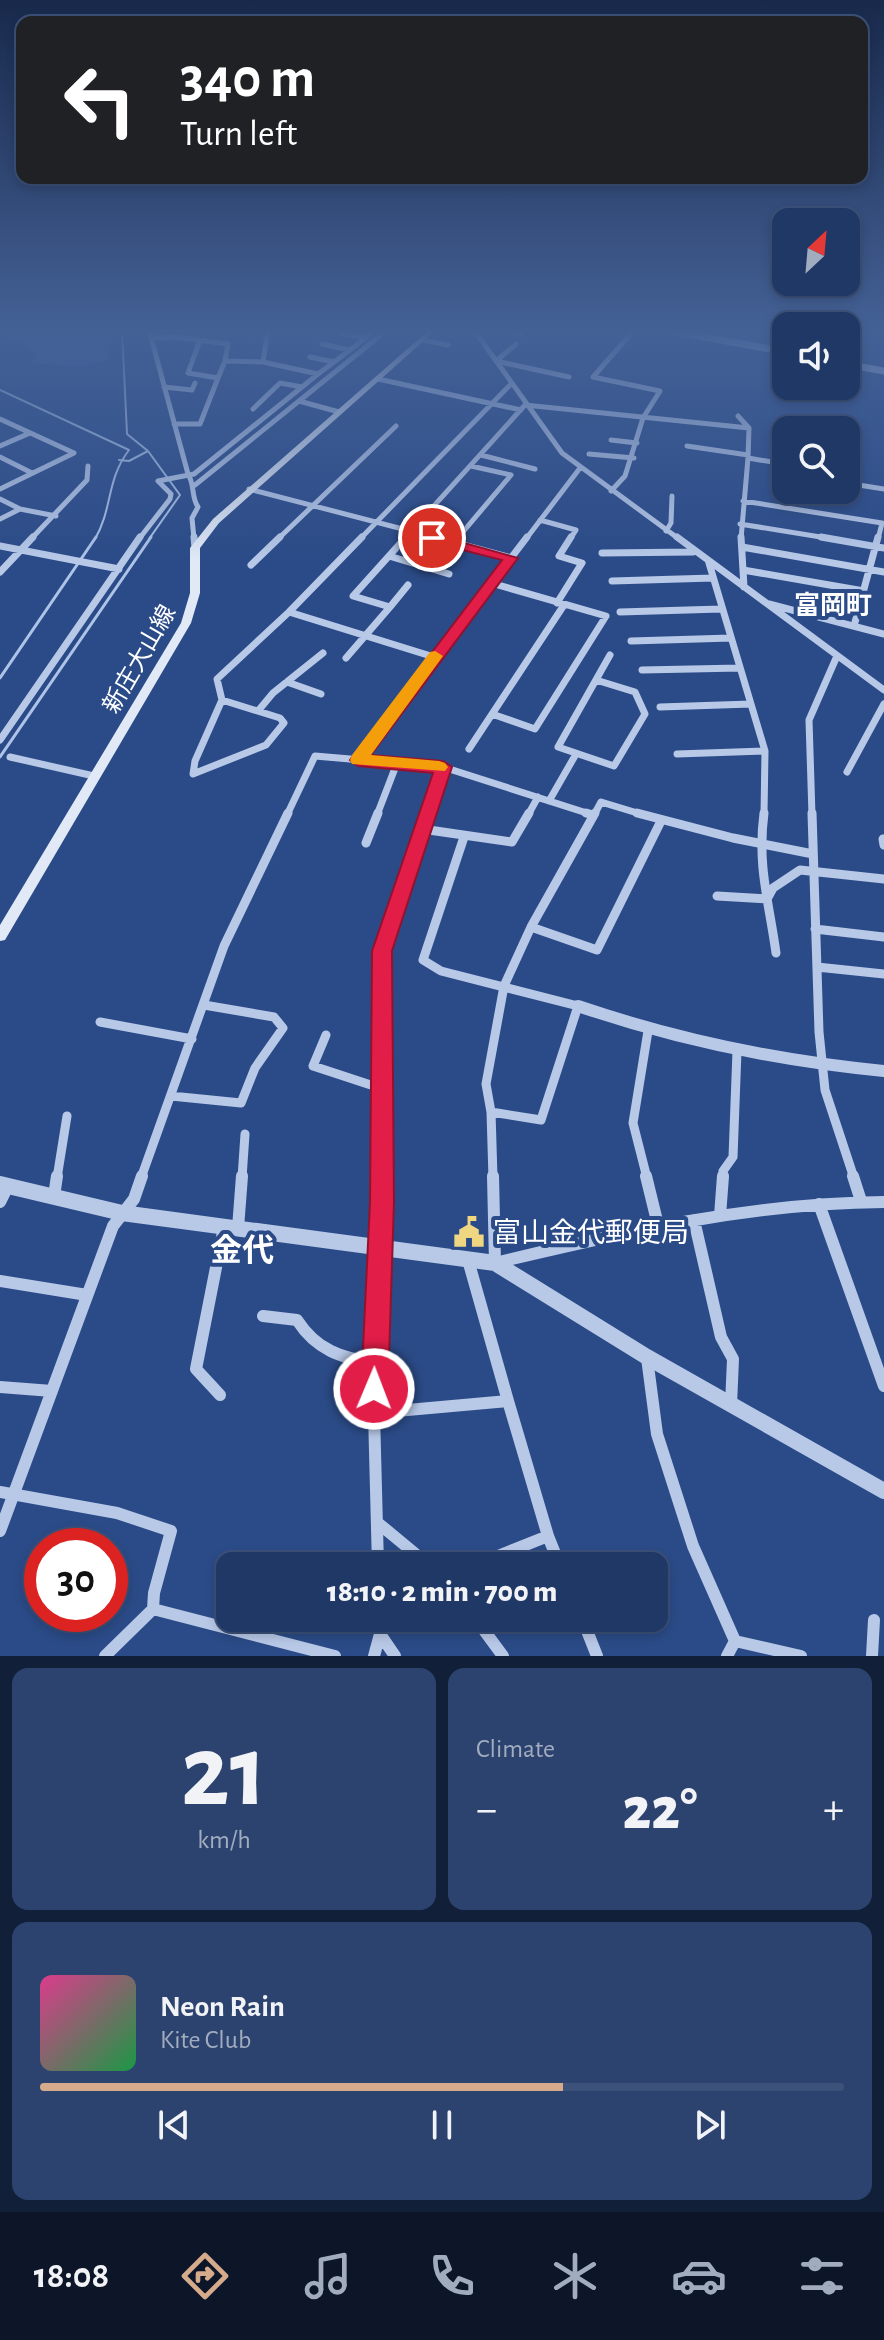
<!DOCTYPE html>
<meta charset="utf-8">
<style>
:root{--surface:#203866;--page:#2d436f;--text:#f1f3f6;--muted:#a2acbf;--line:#3d527a;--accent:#d6ab8b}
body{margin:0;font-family:"Alegreya Sans","Noto Sans JP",sans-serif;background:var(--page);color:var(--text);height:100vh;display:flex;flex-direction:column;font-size:30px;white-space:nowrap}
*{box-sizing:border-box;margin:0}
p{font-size:26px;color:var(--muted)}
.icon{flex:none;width:44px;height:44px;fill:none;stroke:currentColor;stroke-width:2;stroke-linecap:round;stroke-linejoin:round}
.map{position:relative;height:1656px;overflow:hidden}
.drawer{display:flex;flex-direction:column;gap:12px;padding:12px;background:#121f38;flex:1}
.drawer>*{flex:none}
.guide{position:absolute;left:16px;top:16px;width:852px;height:168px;border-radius:16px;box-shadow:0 4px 12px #0003,0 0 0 2px var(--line);background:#202124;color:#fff;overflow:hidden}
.needle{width:52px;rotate:26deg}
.buttons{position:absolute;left:772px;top:208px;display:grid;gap:16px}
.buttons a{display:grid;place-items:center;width:88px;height:88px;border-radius:16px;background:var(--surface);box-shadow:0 4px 12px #0003,0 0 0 2px var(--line);font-size:40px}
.speed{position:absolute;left:24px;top:1528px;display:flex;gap:16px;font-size:40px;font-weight:700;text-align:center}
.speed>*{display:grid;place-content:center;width:104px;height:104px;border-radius:50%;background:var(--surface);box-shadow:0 4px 12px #0003,0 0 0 2px var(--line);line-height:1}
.speed .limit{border:12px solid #d22;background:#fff;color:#111}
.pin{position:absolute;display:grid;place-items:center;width:68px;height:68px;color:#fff;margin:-34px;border:4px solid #fff;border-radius:50%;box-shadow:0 2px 8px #0007}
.me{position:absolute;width:88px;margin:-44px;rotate:1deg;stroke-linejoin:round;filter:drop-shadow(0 0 6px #0008)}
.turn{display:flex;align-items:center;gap:28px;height:168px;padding:0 32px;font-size:36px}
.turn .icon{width:104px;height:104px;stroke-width:2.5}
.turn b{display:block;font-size:56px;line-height:68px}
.big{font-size:60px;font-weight:800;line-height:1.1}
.drawer .card{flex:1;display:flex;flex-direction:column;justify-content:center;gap:12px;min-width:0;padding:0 28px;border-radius:16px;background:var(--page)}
.drawer .dial{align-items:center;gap:0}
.dial b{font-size:104px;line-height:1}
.song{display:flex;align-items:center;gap:24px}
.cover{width:96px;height:96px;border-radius:12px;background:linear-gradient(135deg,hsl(330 70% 55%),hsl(140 70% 35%))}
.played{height:8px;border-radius:4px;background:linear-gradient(90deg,var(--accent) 65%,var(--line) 65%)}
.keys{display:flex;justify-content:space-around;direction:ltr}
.heat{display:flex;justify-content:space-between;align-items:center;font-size:44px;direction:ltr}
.drawer .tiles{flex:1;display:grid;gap:12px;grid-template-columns:1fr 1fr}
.card:last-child{grid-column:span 2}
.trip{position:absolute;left:216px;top:1552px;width:452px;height:80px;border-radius:16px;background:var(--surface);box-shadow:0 4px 12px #0003,0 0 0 2px var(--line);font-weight:800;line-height:80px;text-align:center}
.menu{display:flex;height:128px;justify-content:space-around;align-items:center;background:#0d1629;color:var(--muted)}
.menu .icon{width:56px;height:56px}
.menu .current{color:var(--accent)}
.menu b{font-size:36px;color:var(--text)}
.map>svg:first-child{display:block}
.green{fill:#365c9f}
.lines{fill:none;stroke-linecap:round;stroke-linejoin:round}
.stream-far1{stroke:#adc3e8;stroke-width:2}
.stream{stroke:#adc3e8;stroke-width:3}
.minor-far3{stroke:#b8c9e8;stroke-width:5}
.minor-far2{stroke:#b8c9e8;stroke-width:7}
.minor-far1{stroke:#b8c9e8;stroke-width:9}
.minor{stroke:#b8c9e8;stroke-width:12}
.tertiary-far2{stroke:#b8c9e8;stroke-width:7}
.tertiary-far1{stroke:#b8c9e8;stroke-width:12}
.tertiary{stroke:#b8c9e8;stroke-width:16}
.secondary{fill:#e1e9f7;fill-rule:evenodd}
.route{fill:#e11d48;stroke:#92132f;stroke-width:2}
.slow{fill:#f59e0b}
.labels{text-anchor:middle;stroke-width:8;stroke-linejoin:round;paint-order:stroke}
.street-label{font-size:24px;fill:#fff;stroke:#2b4b88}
.neighbourhood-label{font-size:26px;font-weight:bold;fill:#fff;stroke:#2b4b88}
.near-poi-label{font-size:28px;fill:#fff;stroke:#2b4b88;text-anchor:start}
.near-neighbourhood-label{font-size:32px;font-weight:bold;fill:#fff;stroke:#2b4b88}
</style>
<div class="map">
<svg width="884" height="1656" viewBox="0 0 884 1656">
<rect width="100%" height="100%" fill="#2b4b88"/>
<path class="green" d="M18,330H105L108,360L85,367L31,363L38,355L24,341L9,339Z"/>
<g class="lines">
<path class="stream-far1" d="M0,390L129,450C106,480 113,508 95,539
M148,451L180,495L149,539
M119,460L129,461L148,451L127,434L122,330"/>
<path class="stream" d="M0,678L96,537
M0,757L151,537"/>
<path class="minor-far3" d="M149,330L188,474C195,485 191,497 198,507L192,518L194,539
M346,330L342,333L365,338L373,331
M474,330L562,453L679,539
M497,330L520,334L524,330
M267,335L263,362L318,374L334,362
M151,338L176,337L228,344L225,361L263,362
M200,340L188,373L218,378L225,361
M422,340L448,345
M322,344L350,350L365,338
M310,357L334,362L350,350
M496,361L569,377
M496,361L516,344
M378,379L521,410
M164,387L192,390L195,383
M299,401L387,330
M253,409L280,383L302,387L318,374
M0,419L74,453L0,489
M174,424H200L218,378
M611,440L637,443
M0,446L30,433
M687,446L748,455
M589,454L634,458
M481,455L535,469
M0,457L32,473
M748,458L749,428
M846,483L884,489
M195,485L299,401L339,412
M249,489L441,539
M611,491L625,476L643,418L660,391L593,377L634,330
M0,499L20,509L56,516
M743,501L882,523L878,539
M0,519L20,509
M540,520L576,530L570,539
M740,524L833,539
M666,531L671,523L672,496
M31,539L87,480L88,466
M139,539L170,499L171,494L158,481L194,474L302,387
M278,539L396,426
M360,539L511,384
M404,539L525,405L749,428L738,416
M457,539L511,475L471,466
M526,539L580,468
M741,539L748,458L778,463L780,472L786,474"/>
<path class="minor-far2" d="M194,537L195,548
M433,537L511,558
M677,537L884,690
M741,537L744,587
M821,537L884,548
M454,543L459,537
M0,546L119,569
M742,547L884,572
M602,553L693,552
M389,556L449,574
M709,563L765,751L764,815
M251,565L280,537
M743,570L864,591
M0,572L33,537
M612,581L713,578
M491,583L606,616L535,729L492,714
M557,603L582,563L559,556L571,537
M769,604L884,634
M390,607L408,585
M289,612L434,657
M620,612L721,609
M854,626L878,537
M631,641L731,638
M346,658L390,607L353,596L406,537
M642,670L740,668
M596,680L635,692L645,714L614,766L558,747L610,655
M287,682L321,694
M222,700L280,718L284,723L266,745L193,774L195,761Z
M222,700L217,679L289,612L362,537
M660,707L751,704
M258,711L273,693L323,653
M0,740L140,537
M469,749L564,605
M677,754L765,751
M10,757L94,776
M358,760L527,537
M847,772L884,704
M549,801L576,754
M287,815L315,756L443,767L593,815
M377,815L397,763
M427,815L443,767
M528,815L538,797
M594,815L601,802L644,815
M812,815L809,720L837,656"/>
<path class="minor-far1" d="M586,813L593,815
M637,813L733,838L813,854
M764,813C757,866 769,902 776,953
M812,813L819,1032L825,1090L854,1178
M422,829L512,842L529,813
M464,837L423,960L441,971L578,1006L541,1120L491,1112
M883,839L884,845
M366,843L378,813
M717,896L767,899L773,888L800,870L884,879
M531,927L597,950L661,821
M815,929L884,937
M817,967L884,974
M100,1022L192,1039
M326,1035L313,1066L383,1089
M171,1096L241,1103L255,1068L283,1028L274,1017L204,1005
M57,1178L67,1116
M141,1178L224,946L288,813
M242,1178L245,1134
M382,1178V951L428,813
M493,1178L491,1112L486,1084L504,986L531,927L595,813
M647,1178L633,1123L648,1031
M723,1178V1171L733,1157L737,1051"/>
<path class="minor" d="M493,1176L495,1263C624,1232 751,1203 884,1202
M646,1176L658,1225
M853,1176L861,1201
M54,1196L57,1176
M0,1202L8,1186
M819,1204L884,1386
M720,1216L723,1176
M694,1220L721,1337L733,1359L731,1405
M238,1228L242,1176
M468,1260L508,1401
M0,1281L87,1295
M263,1316L297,1320C317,1351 341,1357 375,1364
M647,1358L657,1434L693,1546L735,1641L727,1656
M0,1387L52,1391
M220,1395L196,1369L224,1227
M374,1413L508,1401L548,1536L560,1566
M0,1492L117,1513L171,1531L154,1593L153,1609
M378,1523L430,1566
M0,1531L113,1226L134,1199L142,1176
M378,1566L374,1413L382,1176
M473,1566L548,1536
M475,1618L503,1656
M582,1618L597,1656
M380,1634L395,1656
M735,1641L801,1656
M105,1656L153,1609L335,1656
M374,1656L380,1634L379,1618
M872,1656L874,1620"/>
<path class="tertiary-far2" d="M667,330L786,352
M846,364L884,371"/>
<path class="tertiary-far1" d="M578,1006C678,1040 779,1061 884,1071"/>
<path class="tertiary" d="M0,1184L122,1213L495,1263L647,1357L884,1491"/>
<path class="secondary" d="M429,330H436L219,523L200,548V593L191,623L5,940L0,941V925L181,623L190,593V548L213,519Z"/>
</g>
<linearGradient id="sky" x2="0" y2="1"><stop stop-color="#18294b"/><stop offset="0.59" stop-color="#446196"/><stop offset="1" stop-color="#446196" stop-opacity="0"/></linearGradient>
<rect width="884" height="561" fill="url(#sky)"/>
<path class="route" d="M432,534L518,558L371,755L443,761L452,767L392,951L394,1202L388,1389L384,1398L374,1402L365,1398L361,1389L370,1202L372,951L433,773L358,766L350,760L502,560L427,541V535Z"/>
<path class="slow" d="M435,651L443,656L371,755L439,761L445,763L448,767L445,771L352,764L350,760L352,755L430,652Z"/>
<defs>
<symbol id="civic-bare" viewBox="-9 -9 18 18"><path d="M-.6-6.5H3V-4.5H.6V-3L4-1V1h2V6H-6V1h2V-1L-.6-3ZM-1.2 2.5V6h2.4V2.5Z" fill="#eed780" stroke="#2b4b88" stroke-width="2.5" paint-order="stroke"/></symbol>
</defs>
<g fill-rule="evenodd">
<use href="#civic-bare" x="447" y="1210" width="44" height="44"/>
</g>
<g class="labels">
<g class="street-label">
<text transform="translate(139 659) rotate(-60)" y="8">新庄大山線</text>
</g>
<g class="neighbourhood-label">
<text x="833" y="614">富岡町</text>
</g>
<g class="near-poi-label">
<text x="493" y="1242">富山金代郵便局</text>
</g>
<g class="near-neighbourhood-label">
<text x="242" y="1261">金代</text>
</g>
</g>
</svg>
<div class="buttons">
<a><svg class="needle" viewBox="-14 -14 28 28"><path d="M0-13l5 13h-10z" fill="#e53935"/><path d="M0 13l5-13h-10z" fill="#a2acbf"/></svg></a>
<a><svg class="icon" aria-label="sound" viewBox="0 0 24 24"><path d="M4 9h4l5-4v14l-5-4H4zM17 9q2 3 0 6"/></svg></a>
<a><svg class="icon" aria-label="search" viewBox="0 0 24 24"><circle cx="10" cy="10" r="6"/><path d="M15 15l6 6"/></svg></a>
</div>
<div class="speed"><div class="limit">30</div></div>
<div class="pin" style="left:432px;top:538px;background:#d93025"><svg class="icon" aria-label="arrive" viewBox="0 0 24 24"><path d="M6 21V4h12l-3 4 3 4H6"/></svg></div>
<svg class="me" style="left:374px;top:1389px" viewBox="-20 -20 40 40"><circle r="17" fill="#e11d48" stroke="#fff" stroke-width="3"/><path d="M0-11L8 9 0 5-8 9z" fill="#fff"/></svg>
<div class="trip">18:10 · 2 min · 700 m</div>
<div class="guide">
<div class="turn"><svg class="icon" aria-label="left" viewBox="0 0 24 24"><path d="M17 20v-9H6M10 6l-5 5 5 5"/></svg><div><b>340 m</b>Turn left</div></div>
</div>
</div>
<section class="drawer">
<div class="tiles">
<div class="card dial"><b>21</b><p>km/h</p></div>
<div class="card"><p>Climate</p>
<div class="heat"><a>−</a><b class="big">22°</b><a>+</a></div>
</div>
<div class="card">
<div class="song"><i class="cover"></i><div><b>Neon Rain</b><p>Kite Club</p></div></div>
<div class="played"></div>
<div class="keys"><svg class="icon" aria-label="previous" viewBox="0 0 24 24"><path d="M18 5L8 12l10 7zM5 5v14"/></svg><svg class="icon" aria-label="pause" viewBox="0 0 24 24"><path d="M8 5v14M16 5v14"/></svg><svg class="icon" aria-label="next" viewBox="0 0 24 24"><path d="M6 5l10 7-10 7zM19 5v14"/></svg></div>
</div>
</div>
</section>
<nav class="menu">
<b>18:08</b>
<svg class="icon current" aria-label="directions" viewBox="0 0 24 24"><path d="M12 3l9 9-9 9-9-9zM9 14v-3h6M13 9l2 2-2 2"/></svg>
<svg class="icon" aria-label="music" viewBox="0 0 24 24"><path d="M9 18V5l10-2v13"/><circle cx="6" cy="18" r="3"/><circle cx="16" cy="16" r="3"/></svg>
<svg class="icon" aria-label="phone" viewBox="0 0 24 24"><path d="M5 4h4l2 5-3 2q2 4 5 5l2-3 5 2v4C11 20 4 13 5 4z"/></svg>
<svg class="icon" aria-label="climate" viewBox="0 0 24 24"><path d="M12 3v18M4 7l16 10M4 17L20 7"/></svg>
<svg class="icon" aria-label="car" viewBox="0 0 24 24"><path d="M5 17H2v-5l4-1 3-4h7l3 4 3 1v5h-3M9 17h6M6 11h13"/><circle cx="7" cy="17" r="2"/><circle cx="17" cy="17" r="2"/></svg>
<svg class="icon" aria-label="filters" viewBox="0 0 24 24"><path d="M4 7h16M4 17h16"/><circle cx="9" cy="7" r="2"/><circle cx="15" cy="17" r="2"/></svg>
</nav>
